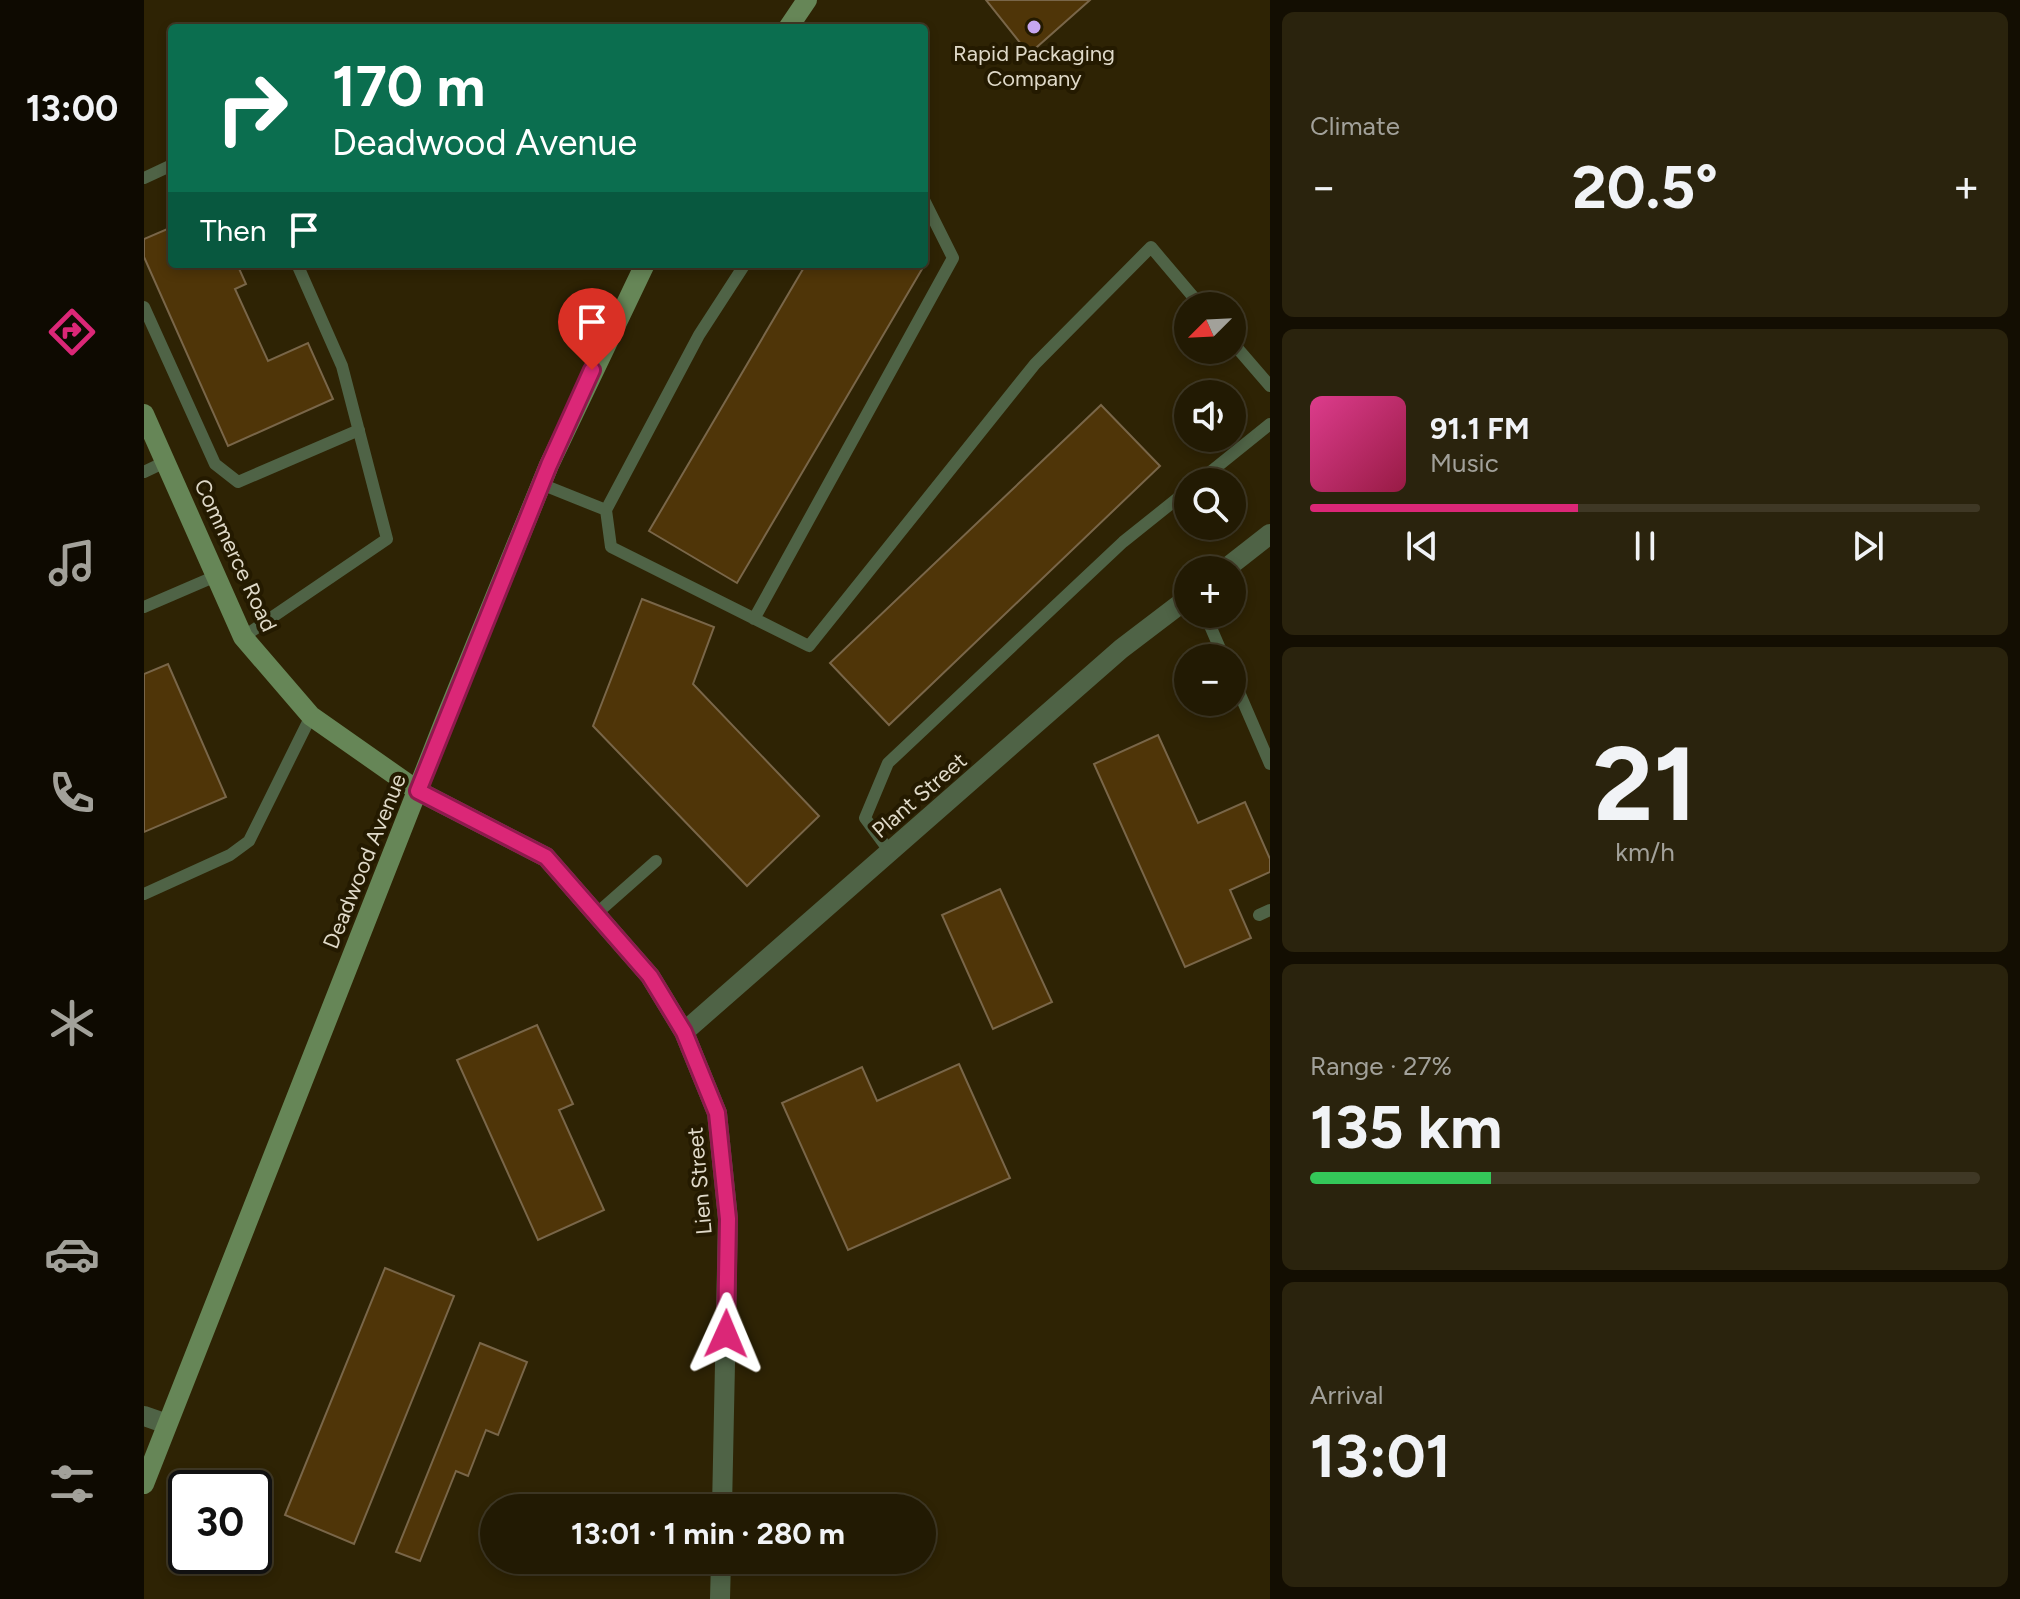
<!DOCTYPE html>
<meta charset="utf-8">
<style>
:root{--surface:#221a03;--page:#2a230d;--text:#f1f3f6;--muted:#a2a19a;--line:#3f3825;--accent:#db2777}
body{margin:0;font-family:Figtree,sans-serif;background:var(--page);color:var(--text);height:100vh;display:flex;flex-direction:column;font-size:30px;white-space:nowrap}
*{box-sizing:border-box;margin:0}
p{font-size:26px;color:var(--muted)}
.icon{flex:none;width:44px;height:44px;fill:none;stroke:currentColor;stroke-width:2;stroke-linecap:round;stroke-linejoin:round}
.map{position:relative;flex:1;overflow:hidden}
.sheet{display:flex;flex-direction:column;gap:12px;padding:12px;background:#130e02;width:750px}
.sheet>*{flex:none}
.hud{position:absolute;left:24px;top:24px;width:760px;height:244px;border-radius:8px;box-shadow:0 4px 12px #0003,0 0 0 2px var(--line);background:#0b6e4f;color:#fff;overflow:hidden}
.needle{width:52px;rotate:246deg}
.fabs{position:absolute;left:1030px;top:292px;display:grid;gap:16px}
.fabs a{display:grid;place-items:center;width:72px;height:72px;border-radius:50%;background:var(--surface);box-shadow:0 4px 12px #0003,0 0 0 2px var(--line);font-size:40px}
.speed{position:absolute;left:24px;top:1470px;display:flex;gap:16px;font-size:40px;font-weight:700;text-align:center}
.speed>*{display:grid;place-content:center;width:104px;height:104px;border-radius:50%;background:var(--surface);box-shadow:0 4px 12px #0003,0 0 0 2px var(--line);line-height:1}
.speed .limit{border:4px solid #111;border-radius:12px;background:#fff;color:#111}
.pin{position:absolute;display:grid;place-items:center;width:68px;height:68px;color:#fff;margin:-82px -34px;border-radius:50% 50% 50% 0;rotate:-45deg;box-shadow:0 0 8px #0007}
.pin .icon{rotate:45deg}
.me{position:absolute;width:88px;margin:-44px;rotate:1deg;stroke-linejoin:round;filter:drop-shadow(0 0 6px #0008)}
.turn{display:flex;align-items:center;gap:28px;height:168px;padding:0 32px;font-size:36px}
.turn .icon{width:104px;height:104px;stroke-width:2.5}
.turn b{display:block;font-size:56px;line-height:68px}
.then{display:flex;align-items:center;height:76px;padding:0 32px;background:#0003;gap:16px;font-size:30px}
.big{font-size:60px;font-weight:700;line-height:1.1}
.sheet .tile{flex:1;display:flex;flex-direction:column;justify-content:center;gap:12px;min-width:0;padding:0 28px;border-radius:12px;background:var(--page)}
.sheet .dial{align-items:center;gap:0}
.dial b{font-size:104px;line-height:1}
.song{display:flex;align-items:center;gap:24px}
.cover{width:96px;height:96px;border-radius:12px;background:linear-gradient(135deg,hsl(330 70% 55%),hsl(340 70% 35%))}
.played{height:8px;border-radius:4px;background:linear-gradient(90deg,var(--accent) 40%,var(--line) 40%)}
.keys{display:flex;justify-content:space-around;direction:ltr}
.heat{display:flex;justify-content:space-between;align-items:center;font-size:44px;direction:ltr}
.charge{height:12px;border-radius:6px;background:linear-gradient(90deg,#34c759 27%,var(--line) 0)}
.trip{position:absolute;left:336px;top:1494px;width:456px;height:80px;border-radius:40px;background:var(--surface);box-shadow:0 4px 12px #0003,0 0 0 2px var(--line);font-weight:700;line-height:80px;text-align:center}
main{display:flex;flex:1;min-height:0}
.tab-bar{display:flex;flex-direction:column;width:144px;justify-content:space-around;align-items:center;background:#0e0a01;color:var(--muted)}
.tab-bar .icon{width:56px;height:56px}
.tab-bar .active{color:var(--accent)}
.tab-bar b{font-size:36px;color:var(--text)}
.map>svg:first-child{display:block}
.building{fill:#4f3508;stroke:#796649;stroke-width:2}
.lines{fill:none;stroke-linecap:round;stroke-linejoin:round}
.lane{stroke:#4f6346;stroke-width:12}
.street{stroke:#4f6346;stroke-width:20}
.secondary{stroke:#668657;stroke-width:20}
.route-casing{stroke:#8e194d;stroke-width:20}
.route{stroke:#db2777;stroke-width:14}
.poi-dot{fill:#c6a6f0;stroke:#241a00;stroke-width:3}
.labels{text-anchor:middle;stroke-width:8;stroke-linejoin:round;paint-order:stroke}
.poi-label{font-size:22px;fill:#dfd9c8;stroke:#241a00}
.street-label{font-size:22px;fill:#dfd9c8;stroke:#241a00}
</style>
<main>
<nav class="tab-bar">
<b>13:00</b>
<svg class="icon active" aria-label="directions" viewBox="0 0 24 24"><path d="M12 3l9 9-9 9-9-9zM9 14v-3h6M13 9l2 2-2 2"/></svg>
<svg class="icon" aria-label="music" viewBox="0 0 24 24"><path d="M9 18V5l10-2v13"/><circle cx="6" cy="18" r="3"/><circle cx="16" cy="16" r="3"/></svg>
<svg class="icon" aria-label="phone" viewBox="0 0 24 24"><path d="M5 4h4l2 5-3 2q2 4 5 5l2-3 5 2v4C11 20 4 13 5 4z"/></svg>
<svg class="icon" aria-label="climate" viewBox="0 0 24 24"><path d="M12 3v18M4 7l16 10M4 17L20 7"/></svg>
<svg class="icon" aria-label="car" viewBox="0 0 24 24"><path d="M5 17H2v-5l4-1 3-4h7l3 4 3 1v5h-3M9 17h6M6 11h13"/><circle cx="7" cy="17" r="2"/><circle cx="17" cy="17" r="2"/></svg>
<svg class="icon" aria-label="filters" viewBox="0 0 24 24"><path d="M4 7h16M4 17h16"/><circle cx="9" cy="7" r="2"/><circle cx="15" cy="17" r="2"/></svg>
</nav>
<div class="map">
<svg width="1126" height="1599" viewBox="0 0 1126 1599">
<rect width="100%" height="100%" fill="#2e2304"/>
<path class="building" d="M842,0H946L885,54Z
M28,227V264H93L102,284L91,289L124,361L164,343L189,399L84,446L0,257V239Z
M662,264H781L593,583L505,531Z
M957,405L1016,466L745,725L686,663Z
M498,599L570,627L549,684L675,816L603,886L449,726Z
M24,664L82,797L0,832V674Z
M1014,735L1054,823L1101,802L1126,859V872L1086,890L1107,938L1041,967L950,764Z
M856,889L908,1002L849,1029L798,915Z
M393,1025L429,1104L415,1110L460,1210L394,1240L313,1060Z
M815,1064L866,1178L704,1250L638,1103L718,1067L733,1101Z
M241,1268L310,1296L210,1544L141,1515Z
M336,1343L383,1362L354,1435L342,1430L324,1476L312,1471L276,1561L252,1552Z"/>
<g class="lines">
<path class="lane" d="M0,178L28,165
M601,264L555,335L462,510L467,547L665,646L891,364L1007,247L1057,306
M0,307L71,464L94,482L215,430
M1088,342L1126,386
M0,472L21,462
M1054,482L1126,424
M397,484L462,510
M0,607L72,576
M1061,614L1080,658
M610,619L809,258L780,200
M99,637L243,539L198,366L153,264
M1088,676L1126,764
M746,852L721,818L744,763L979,542L1044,490
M0,894L86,855L105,841L167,716
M452,914L512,861
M1115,915L1126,910"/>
<path class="street" d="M1080,570L1126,534
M274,791L402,857L506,976L540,1032L573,1113L584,1219L578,1508
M540,1032L977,649L1044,598
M0,1416L23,1424
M576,1599L577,1560"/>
<path class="secondary" d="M644,28L663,0
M0,414L99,637L167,716L274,791
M0,1484L303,715L405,465L501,264"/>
</g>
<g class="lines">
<defs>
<path id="route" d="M448,370L405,465L274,791L402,857L506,976L540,1032L573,1113L584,1219L582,1334"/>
</defs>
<use href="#route" class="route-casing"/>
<use href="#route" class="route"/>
</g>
<circle class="poi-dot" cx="890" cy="27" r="8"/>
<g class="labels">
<g class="poi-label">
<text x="890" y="61">Rapid Packaging<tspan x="890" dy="25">Company</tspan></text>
</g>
<g class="street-label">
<text transform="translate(92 555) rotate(65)" y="8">Commerce Road</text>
<text transform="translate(775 795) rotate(-41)" y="8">Plant Street</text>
<text transform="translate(220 861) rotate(-68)" y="8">Deadwood Avenue</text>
<text transform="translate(555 1181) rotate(-95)" y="8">Lien Street</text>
</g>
</g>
</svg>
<div class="fabs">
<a><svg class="needle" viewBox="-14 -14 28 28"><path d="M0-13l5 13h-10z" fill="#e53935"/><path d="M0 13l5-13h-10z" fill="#a2a19a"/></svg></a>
<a><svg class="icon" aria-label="sound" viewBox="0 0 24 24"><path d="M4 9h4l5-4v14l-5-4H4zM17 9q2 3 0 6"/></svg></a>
<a><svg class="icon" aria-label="search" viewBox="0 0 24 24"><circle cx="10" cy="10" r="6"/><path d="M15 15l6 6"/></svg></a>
<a>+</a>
<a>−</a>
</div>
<div class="speed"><div class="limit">30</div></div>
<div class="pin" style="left:448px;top:370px;background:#d93025"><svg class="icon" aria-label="arrive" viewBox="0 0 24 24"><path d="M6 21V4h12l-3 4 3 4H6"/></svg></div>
<svg class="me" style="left:582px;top:1334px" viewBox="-20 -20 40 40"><path d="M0-17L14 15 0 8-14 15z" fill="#db2777" stroke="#fff" stroke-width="4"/></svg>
<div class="trip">13:01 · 1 min · 280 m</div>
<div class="hud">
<div class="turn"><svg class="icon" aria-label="right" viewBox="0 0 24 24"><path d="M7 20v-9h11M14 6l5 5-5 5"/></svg><div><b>170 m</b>Deadwood Avenue</div></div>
<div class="then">Then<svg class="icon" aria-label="arrive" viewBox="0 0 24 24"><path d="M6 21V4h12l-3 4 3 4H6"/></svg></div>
</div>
</div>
<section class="sheet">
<div class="tile"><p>Climate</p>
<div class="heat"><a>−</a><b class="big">20.5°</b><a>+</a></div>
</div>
<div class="tile">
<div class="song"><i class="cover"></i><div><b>91.1 FM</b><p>Music</p></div></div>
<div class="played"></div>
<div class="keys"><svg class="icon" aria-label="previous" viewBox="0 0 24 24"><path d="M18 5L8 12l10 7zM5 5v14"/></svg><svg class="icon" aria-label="pause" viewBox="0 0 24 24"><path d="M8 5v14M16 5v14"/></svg><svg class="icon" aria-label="next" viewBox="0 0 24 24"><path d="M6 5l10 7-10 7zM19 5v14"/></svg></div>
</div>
<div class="tile dial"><b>21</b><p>km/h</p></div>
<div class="tile"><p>Range · 27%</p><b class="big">135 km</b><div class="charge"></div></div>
<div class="tile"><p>Arrival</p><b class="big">13:01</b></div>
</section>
</main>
